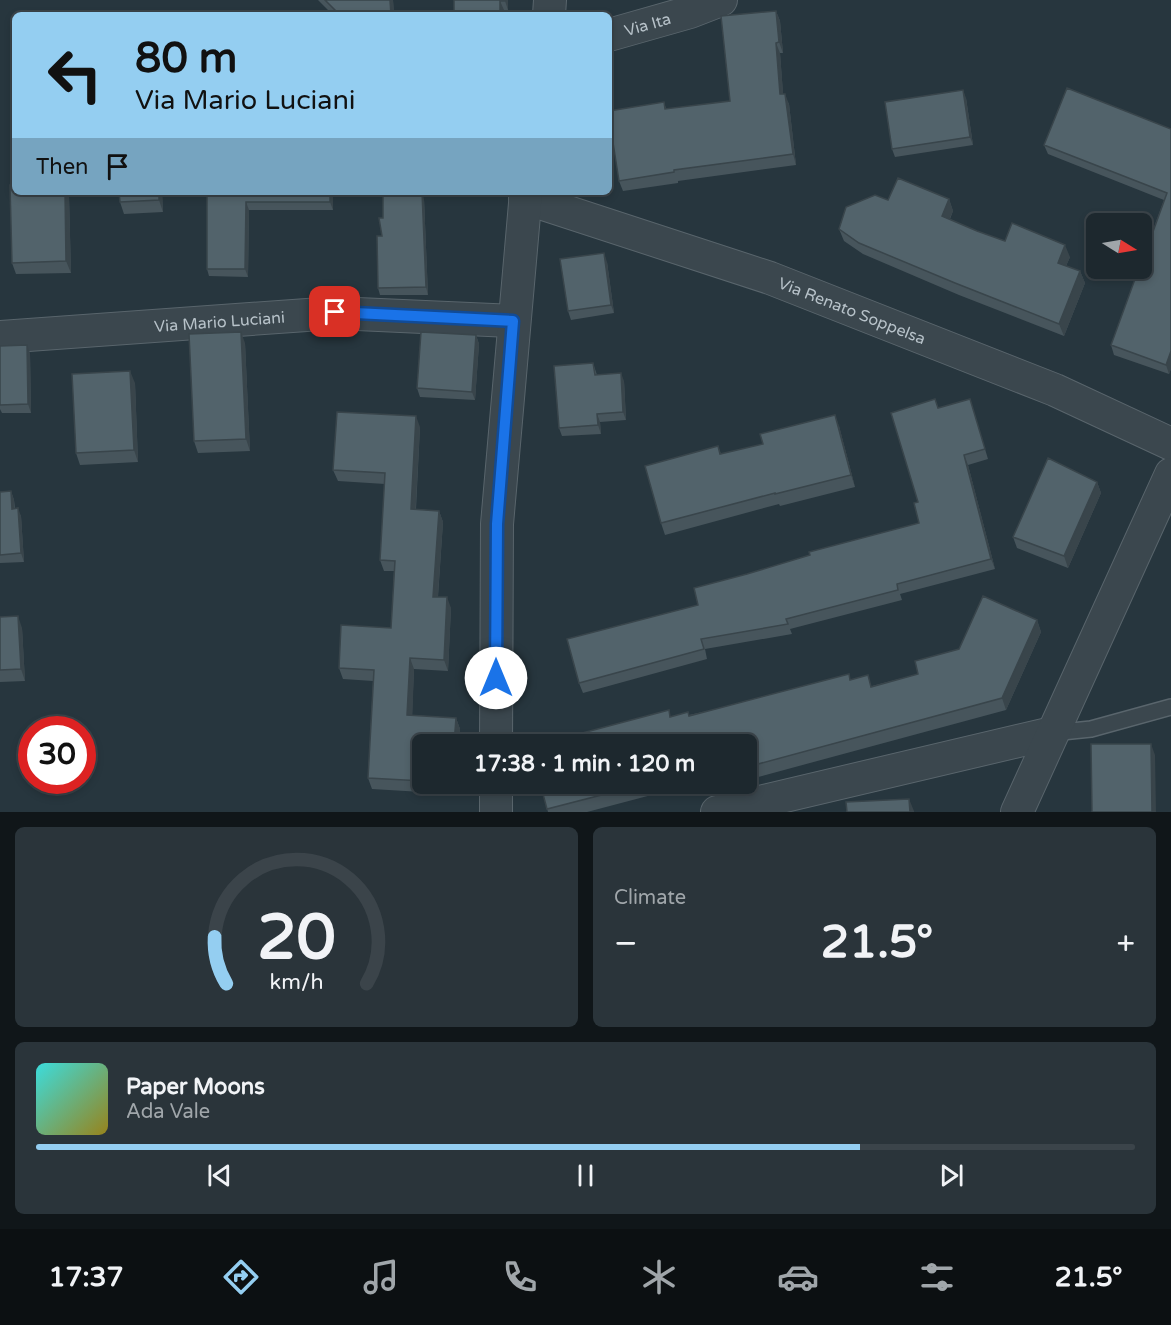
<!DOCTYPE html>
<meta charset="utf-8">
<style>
:root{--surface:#1d282e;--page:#2a343a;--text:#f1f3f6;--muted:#a0a6aa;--line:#3b444a;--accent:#94cef1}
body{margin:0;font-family:"Varela Round",sans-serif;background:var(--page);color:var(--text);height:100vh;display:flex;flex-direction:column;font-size:22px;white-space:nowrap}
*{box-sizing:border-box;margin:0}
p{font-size:20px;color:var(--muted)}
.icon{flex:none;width:33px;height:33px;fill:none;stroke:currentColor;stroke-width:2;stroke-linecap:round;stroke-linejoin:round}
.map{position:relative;height:812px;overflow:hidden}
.drawer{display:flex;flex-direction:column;gap:15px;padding:15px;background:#101619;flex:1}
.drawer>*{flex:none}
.top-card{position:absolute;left:12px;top:12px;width:600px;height:183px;border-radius:9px;box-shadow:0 3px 9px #0003,0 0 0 2px var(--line);background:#94cef1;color:#111;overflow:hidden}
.needle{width:39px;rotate:101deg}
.fabs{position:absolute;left:1086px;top:213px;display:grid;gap:12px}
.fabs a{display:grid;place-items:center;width:66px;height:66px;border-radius:9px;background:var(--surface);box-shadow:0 3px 9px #0003,0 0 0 2px var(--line);font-size:30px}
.speed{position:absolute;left:18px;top:716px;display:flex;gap:12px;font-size:30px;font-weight:700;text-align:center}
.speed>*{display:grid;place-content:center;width:78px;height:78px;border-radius:50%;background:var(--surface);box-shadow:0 3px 9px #0003,0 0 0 2px var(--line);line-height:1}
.speed .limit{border:9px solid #d22;background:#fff;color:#111}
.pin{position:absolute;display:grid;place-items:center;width:51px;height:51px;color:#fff;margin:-26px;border-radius:12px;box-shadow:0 3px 9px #0006}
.me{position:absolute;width:66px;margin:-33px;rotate:0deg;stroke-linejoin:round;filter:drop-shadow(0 0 4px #0008)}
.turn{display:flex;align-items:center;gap:21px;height:126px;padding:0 24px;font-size:27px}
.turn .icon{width:78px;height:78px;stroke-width:2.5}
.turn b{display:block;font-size:42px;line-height:51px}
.then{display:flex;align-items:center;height:57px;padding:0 24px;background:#0003;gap:12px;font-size:22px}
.big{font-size:45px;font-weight:700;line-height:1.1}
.drawer .card{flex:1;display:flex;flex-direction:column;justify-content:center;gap:9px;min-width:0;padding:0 21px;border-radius:9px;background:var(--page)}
.drawer .dial{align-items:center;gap:0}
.dial svg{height:156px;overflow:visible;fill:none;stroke:var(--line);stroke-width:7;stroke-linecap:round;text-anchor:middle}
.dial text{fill:var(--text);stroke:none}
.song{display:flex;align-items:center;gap:18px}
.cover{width:72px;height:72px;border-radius:9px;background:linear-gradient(135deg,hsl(180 70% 55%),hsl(50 70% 35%))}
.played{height:6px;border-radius:3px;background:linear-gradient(90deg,var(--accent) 75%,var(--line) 75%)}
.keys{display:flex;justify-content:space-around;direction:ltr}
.heat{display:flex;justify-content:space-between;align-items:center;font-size:33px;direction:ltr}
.drawer .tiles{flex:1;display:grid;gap:15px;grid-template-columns:1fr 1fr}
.card:last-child{grid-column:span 2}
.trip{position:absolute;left:412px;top:734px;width:345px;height:60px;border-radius:9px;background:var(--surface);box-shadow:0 3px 9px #0003,0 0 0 2px var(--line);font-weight:700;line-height:60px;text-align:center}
.tabs{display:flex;height:96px;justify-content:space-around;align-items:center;background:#0c1012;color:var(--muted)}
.tabs .icon{width:42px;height:42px}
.tabs .selected{color:var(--accent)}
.tabs b{font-size:27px;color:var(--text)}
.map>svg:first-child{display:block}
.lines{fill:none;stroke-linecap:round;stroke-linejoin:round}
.service-casing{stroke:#59656c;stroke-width:18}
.minor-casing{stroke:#59656c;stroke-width:34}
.service{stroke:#3b474e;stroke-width:15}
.minor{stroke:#3b474e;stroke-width:32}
.wall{fill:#47555c}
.shaded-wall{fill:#39454b}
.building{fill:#52636b;stroke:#39454b;stroke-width:1.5}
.route-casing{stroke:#114b97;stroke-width:15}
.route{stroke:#1a73e8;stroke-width:10}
.labels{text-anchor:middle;stroke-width:6;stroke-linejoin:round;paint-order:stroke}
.street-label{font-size:16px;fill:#b7c2c9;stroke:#202c34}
</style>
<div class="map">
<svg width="1171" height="812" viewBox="0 0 1171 812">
<rect width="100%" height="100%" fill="#27363e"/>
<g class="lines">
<defs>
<path id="service" d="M1052,733L1091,729L1171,707"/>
<g id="minor">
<path d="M549,15L550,0"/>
<path id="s1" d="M609,35L690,12L721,0"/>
<path id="s2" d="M525,198L770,278L1055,390L1171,444"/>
<path id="s3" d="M0,337L335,313L513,321"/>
<path d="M496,744L497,524L526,192"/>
<path d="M496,812V783"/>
<path d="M717,812L1052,733"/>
<path d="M1017,812L1171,474"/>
</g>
</defs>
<use href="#service" class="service-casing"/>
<use href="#minor" class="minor-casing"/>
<use href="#service" class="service"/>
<use href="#minor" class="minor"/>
</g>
<path class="wall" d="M318,0H393L394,15H333Z
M454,0H508V10H504V15H454Z
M776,11L780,21L783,53H780L783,94L789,104L796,165L678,181V183L623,191L619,181L664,102L666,109L730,101Z
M15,57V115L12,107Z
M966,98L973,145L895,157L892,149Z
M1171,129V369L1169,374L1114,355L1111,345L1164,200L1048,154L1044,145Z
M15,192H68L69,196L71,273L16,274L12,263Z
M119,192H162L163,212L124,214L120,202Z
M207,192H333V210H249L248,277L209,276L207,269Z
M424,199L428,295H380L378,288L383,218Z
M949,199L953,211L950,219L977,231L1005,241L1070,257L1066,266L1080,271L1085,283L1064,336L959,295L863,254L844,241L839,229L888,200Z
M607,262L614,313L571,320L568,311Z
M476,335L479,344L475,400L420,397L417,388Z
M245,343L250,451L198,453L194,441Z
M0,346L30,353L31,413H2L0,409Z
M593,363L597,375L624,381L626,420L600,422L601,434L562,436L559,428Z
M135,383L138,462L80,465L76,453Z
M970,399L988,459L968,465L995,569L900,594L902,600L790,629L792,634L705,649L707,659L583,693L579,683L747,574L919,523L918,502L938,408Z
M839,426L855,487L780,506L779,504L665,535L661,523L718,446L721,454Z
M420,427L416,509L439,511L443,522L438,597L451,608L448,671L414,669L412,715L456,718L460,729L459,744H423V783H456L455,794L372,789L368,778L373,681L343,679L339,668L391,628L394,571H384L380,560L385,484L338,481L333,470Z
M1097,482L1101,493L1068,568L1017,548L1013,537Z
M11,491L14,500L15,508L21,516L24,562L0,563V492Z
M0,617L22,628L25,681L0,682Z
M1037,620L1041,632L1006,710L747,780V744L671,716L689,715L851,680L872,686L918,674L959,649Z
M540,783H697L587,812H548Z"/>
<path class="shaded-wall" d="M390,0H393L394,15H391Z
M505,0H508V10L505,1Z
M500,1L504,10V15H500Z
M776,11L780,21L783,53L779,42Z
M776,43L780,53L784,105L780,94Z
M963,90L966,98L973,145L970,137Z
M785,94L789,104L796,165L793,154Z
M65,192H68L69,196L71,273L66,261Z
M159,192H162L163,212L159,200Z
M330,192H333V210L330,202Z
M422,192L424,199L428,295L426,287Z
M949,199L953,211L946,227L942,216Z
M246,202L249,210L248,277L245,269Z
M1065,245L1070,257L1062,275L1058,263Z
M604,253L607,262L614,313L611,305Z
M1080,271L1085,283L1064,336L1059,324Z
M241,332L245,343L250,451L246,439Z
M476,335L479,344L475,400L472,392Z
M27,345L30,353L31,413L28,404Z
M1171,351V369L1169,374L1166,365Z
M130,371L135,383L138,462L134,450Z
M621,373L624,381L626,420L623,412Z
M597,414L600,422L601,434L598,425Z
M835,415L839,426L855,487L851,475Z
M416,416L420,427L415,520L411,509Z
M964,455L968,465L995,569L991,559Z
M1097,482L1101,493L1068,568L1064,556Z
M11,491L14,500L15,517L12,509Z
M18,508L21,516L24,562L21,553Z
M439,511L443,522L437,608L433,597Z
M447,597L451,608L448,671L444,660Z
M18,616L22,628L25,681L21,669Z
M1037,620L1041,632L1006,710L1002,698Z
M410,658L414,669L412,726L407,715Z
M456,718L460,729L459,744H454Z
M1151,744L1155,755L1156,812H1152Z
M451,783H456L455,794Z
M909,799L914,811V812H910Z"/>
<path class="building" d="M325,0H390L391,15H340Z
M454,0H505V1H500V15H454Z
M776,11L779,42L776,43L780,94H785L793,154L674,170V172L619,181L609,117V111L664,102L665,109L730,101L721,16Z
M11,57H15V107H12Z
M1067,88L1171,129V351L1166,365L1111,345L1139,268H1142V262L1167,193L1044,145Z
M963,90L970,137L892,149L885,102Z
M898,178L949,199L942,216L977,231L1005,241L1012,223L1065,245L1058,263L1080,271L1059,324L955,283L859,243L839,229L846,207L875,195L888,200Z
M10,185H15V192H65L66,261L12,263Z
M119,192H159V200L120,202Z
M207,192H330V202H246L245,269H207Z
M383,192H422L426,287L378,288L377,236H382L379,218H383Z
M604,253L611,305L568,311L560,259Z
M241,332L246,439L194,441L189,334Z
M421,332L476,335L472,392L417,388Z
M27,345L28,404L0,405V346Z
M593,363L595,375L621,373L623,412L597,414L598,425L559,428L554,366Z
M130,371L134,450L76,453L72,374Z
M935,399L938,408L970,399L985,449L964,455L991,559L897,584L898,590L786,619L788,624L701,639L704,649L579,683L567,639L698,605L694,588L747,574L810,555L809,552L919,523L914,503L918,502L891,413Z
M337,412L416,416L411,509L439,511L433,597H447L444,660L410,658L407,715L456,718L454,744H423V781L368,778L374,670L339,668L341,625L391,628L395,561L380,560L385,473L333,470Z
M835,415L851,475L775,494V493L661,523L645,466L718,446L720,454L763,444L760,434Z
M1048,458L1097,482L1064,556L1013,537Z
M11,491L12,509L18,508L21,553L0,555V492Z
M983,596L1037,620L1002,698L747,767V744H541L669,710L670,717L688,712L689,716L849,674L850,680L868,675L871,687L918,674L915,661L959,649Z
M18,616L21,669L0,670V617Z
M1091,744H1151L1152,812H1092Z
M540,783H648L547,809Z
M909,799L910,812H847L846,802Z"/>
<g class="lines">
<defs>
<path id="route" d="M335,312L513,321L497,524L496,678"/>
</defs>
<use href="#route" class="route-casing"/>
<use href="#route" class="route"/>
</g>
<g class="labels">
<g class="street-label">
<text dy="6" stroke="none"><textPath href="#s1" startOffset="40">Via Ita</textPath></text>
<text dy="6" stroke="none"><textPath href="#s2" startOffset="346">Via Renato Soppelsa</textPath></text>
<text dy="6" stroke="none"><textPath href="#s3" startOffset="220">Via Mario Luciani</textPath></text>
</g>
</g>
</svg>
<div class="fabs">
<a><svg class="needle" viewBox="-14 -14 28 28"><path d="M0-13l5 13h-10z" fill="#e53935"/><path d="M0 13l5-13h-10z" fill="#a0a6aa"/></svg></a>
</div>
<div class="speed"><div class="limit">30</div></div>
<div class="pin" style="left:335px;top:312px;background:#d93025"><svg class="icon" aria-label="arrive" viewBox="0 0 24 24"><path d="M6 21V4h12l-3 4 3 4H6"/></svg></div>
<svg class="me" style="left:496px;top:678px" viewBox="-20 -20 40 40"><circle r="19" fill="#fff"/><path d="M0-13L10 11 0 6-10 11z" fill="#1a73e8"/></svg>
<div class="trip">17:38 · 1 min · 120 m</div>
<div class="top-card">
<div class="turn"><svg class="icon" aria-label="left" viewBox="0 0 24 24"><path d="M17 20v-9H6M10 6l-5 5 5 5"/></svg><div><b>80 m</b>Via Mario Luciani</div></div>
<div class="then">Then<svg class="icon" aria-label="arrive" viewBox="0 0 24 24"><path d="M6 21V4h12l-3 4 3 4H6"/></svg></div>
</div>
</div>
<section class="drawer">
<div class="tiles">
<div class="card dial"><svg viewBox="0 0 100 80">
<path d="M14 69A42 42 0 1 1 86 69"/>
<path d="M14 69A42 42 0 0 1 8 45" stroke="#94cef1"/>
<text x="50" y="56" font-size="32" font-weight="700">20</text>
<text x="50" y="72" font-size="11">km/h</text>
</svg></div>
<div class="card"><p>Climate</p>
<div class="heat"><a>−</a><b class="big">21.5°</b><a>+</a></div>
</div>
<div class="card">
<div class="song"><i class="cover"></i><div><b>Paper Moons</b><p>Ada Vale</p></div></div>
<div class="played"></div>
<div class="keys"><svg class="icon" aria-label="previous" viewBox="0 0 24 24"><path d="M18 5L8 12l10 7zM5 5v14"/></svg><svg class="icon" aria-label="pause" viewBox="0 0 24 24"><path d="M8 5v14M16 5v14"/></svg><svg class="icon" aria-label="next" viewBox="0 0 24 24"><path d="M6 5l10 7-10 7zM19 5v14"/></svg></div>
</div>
</div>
</section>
<nav class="tabs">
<b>17:37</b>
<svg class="icon selected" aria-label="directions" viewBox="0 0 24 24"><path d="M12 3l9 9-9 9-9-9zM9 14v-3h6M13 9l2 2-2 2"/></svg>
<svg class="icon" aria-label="music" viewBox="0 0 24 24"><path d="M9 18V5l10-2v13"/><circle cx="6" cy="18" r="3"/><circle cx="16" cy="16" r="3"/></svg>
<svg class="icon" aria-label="phone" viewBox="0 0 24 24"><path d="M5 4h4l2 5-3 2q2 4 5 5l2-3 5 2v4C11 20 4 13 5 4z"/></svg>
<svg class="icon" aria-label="climate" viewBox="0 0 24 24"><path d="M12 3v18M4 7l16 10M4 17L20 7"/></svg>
<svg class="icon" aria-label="car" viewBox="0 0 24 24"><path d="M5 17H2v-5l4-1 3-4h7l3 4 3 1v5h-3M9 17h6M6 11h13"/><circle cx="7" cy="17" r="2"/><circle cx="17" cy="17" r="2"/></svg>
<svg class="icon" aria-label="filters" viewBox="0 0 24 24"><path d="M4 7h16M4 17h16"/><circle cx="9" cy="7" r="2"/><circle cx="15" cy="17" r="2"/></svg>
<b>21.5°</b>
</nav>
